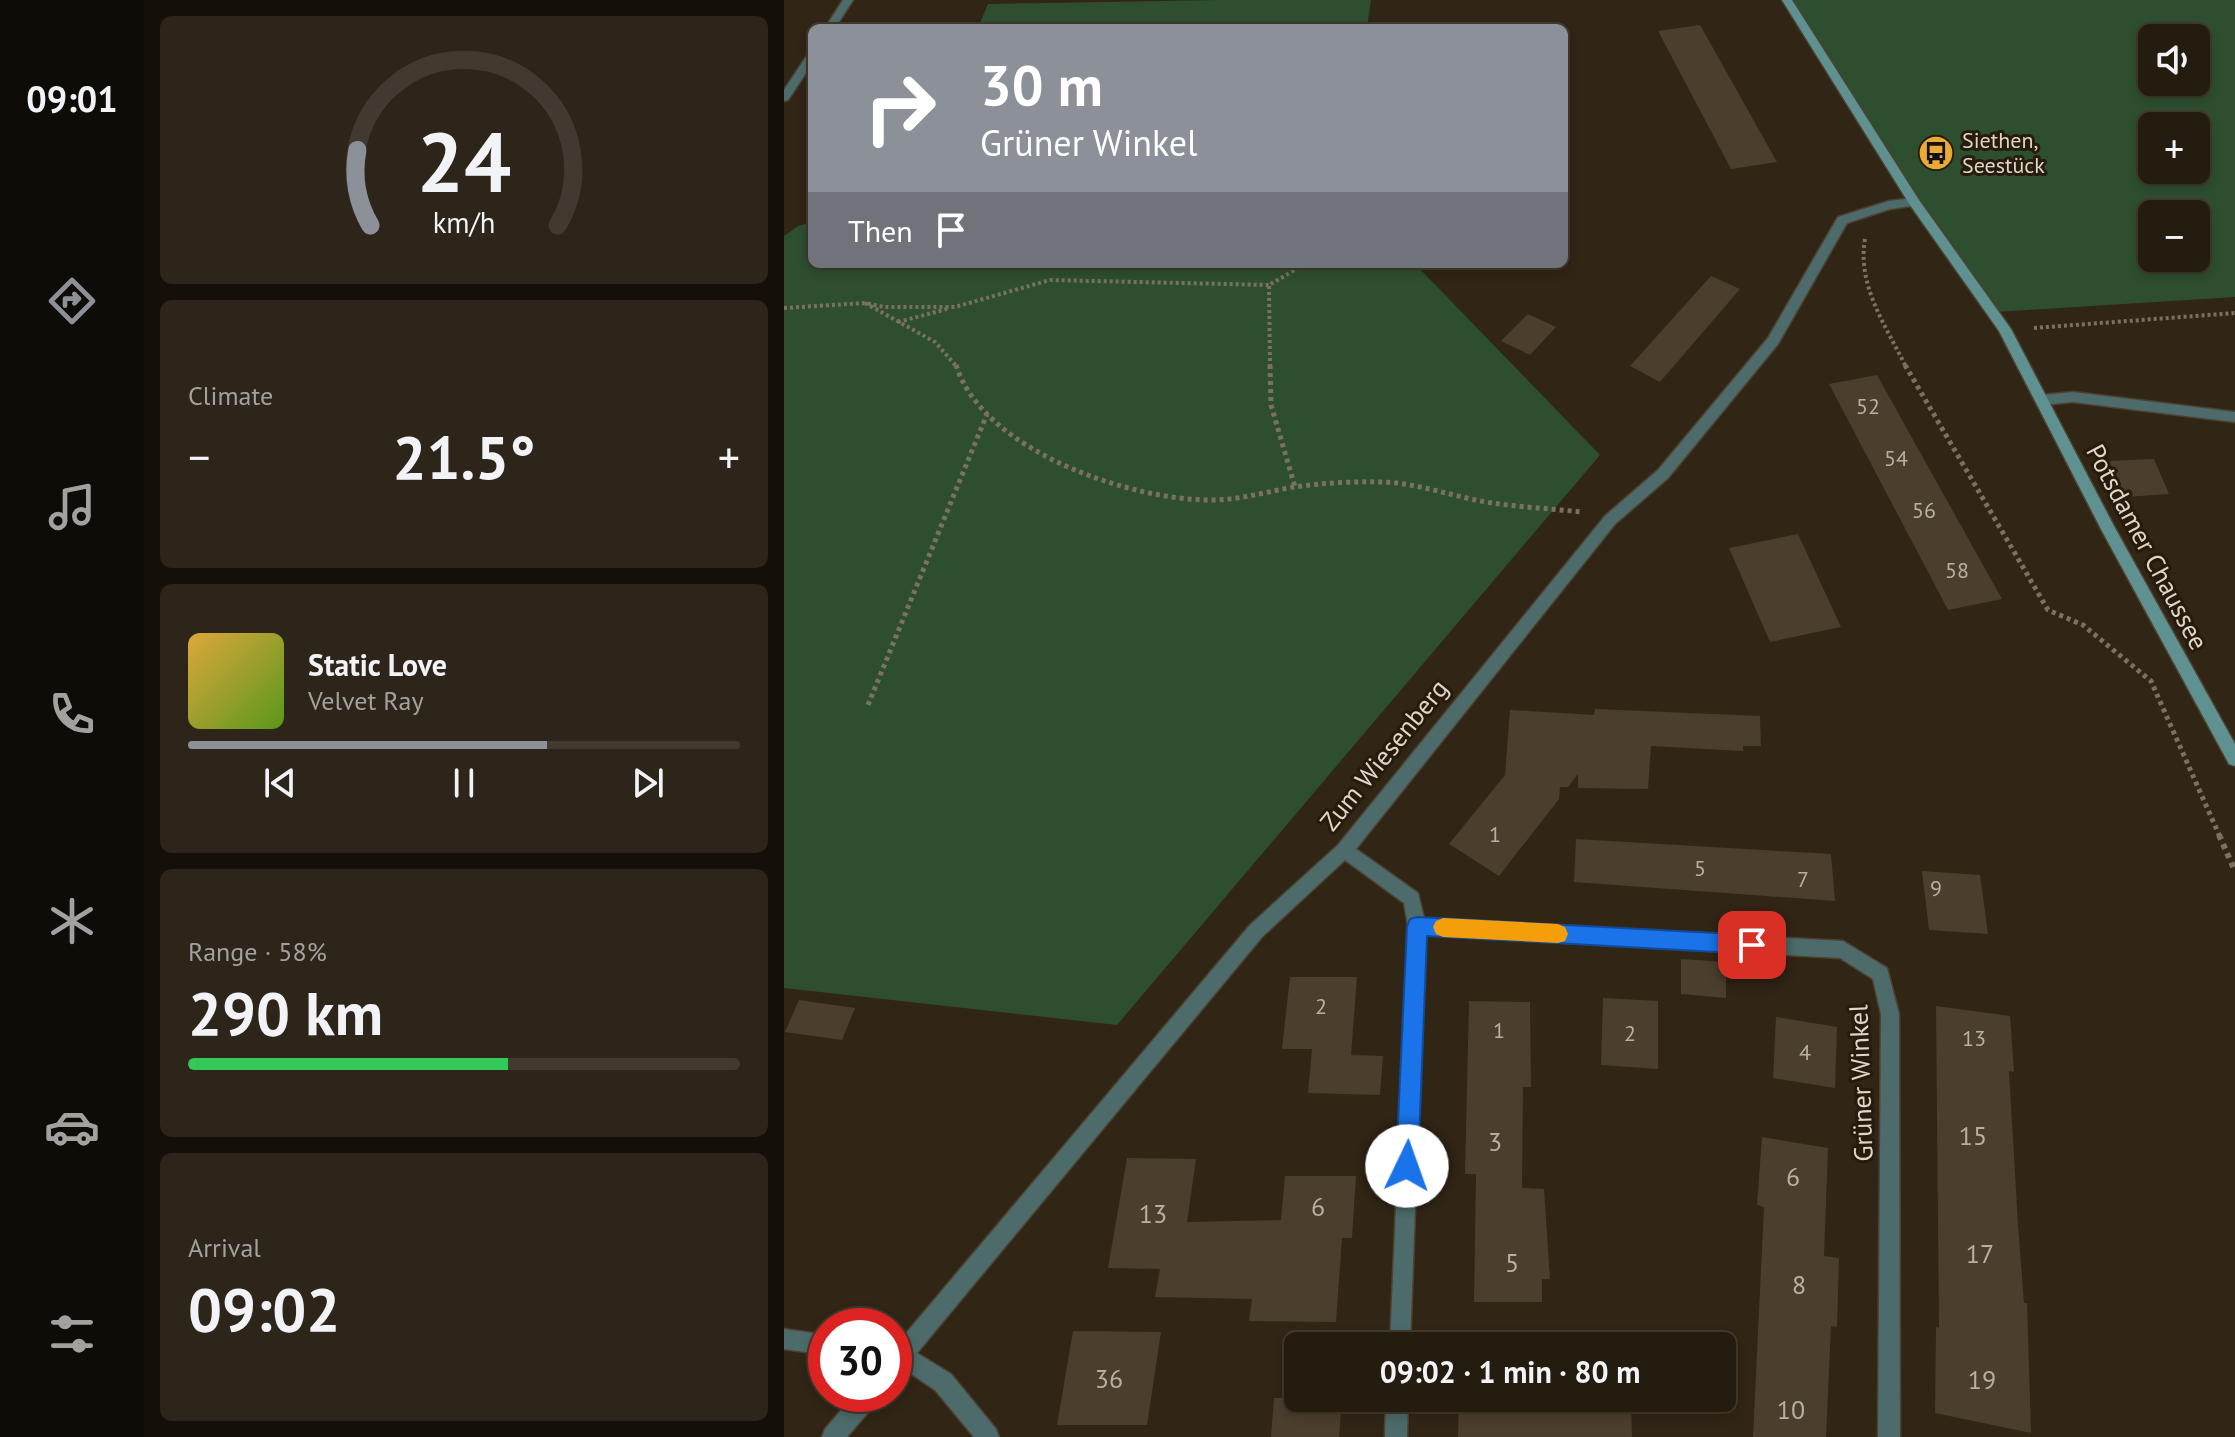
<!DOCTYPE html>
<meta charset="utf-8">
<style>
:root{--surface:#251c10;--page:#2d2519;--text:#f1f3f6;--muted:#a3a19f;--line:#423a30;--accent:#8c9099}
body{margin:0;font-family:"PT Sans",sans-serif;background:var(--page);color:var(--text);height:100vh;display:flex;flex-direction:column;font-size:30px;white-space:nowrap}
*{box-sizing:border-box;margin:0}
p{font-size:26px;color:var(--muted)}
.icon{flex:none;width:44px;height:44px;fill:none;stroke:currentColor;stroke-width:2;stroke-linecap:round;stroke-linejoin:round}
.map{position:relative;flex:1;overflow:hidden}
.drawer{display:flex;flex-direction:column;gap:16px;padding:16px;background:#140f09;width:640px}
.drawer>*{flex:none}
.hud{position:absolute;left:24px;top:24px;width:760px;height:244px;border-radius:12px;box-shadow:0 4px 12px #0003,0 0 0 2px var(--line);background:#8c9099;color:#fff;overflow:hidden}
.buttons{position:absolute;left:1354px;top:24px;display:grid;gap:16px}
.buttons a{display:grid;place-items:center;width:72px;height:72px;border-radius:12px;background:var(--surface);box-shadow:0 4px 12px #0003,0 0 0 2px var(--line);font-size:40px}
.speed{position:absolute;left:24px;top:1308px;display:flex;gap:16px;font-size:40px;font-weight:700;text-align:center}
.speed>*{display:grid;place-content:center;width:104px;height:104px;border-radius:50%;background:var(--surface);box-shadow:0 4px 12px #0003,0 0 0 2px var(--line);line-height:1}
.speed .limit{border:12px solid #d22;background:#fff;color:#111}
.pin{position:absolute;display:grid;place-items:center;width:68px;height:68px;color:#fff;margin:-34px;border-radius:16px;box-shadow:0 4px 12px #0006}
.me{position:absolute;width:88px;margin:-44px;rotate:3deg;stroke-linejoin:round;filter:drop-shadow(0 0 6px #0008)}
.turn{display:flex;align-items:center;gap:28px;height:168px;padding:0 40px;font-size:36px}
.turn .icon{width:104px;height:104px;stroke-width:2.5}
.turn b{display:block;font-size:56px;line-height:68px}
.then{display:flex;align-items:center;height:76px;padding:0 40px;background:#0003;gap:16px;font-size:30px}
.big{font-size:60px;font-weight:600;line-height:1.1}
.drawer .card{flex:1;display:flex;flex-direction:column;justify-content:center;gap:12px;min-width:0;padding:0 28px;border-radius:12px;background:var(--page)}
.drawer .dial{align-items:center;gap:0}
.dial svg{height:208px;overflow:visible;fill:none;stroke:var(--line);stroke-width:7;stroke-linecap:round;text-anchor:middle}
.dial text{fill:var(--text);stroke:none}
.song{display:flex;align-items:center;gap:24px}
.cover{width:96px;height:96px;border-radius:12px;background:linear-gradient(135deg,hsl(40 70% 55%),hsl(90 70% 35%))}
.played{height:8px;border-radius:4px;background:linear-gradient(90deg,var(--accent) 65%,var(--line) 65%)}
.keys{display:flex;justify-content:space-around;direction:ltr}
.heat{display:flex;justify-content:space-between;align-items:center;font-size:44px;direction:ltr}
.charge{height:12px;border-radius:6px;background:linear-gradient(90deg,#34c759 58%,var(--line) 0)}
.trip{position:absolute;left:500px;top:1332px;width:452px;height:80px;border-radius:12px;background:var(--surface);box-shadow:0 4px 12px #0003,0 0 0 2px var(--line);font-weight:600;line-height:80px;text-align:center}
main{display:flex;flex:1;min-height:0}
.tabs{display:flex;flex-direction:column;width:144px;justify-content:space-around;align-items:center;background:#0f0b06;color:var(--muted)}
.tabs .icon{width:56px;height:56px}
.tabs .active{color:var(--accent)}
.tabs b{font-size:36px;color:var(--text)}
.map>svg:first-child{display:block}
.green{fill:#2e4f2f;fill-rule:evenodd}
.building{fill:#4b3e2d}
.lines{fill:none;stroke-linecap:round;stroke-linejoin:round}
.lane-casing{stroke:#4d4132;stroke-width:3}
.street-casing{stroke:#4d4132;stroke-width:3}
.secondary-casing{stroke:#4d4132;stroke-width:3}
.path-far2{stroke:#7b7163;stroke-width:4;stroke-dasharray:3 3;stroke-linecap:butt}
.path-far1{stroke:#7b7163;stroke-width:5;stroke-dasharray:4 4;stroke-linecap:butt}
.path{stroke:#7b7163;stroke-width:6;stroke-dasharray:5 5;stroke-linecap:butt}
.lane{fill:#4c6b6a;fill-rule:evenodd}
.street{fill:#4c6b6a;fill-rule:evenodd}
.secondary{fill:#5e9190;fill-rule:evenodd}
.route{fill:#1a73e8;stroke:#114b97;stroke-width:2}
.slow{fill:#f59e0b}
.labels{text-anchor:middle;stroke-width:6;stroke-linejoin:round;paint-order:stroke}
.far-poi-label{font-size:22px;fill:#ded6cc;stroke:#271b0b;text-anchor:start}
.number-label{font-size:22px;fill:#b9b0a4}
.street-label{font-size:26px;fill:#ded6cc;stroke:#271b0b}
.near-number-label{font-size:26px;fill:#b9b0a4}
</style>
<main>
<nav class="tabs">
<b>09:01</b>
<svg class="icon active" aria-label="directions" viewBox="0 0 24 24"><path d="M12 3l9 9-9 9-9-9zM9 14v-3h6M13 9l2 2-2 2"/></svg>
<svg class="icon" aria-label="music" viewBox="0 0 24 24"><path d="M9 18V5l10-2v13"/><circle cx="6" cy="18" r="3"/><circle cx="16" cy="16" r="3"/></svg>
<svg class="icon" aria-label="phone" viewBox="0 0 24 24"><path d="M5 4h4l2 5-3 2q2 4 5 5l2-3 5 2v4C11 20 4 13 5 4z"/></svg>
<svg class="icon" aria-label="climate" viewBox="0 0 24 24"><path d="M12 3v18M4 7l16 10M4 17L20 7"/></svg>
<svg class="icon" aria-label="car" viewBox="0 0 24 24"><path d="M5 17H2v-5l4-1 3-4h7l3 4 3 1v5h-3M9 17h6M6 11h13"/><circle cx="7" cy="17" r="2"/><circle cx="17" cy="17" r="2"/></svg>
<svg class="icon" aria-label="filters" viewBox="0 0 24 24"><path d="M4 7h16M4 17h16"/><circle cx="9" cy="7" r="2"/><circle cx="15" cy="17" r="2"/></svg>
</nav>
<section class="drawer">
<div class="card dial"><svg viewBox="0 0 100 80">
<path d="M14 69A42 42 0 1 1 86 69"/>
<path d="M14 69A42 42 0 0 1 9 40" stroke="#8c9099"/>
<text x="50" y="56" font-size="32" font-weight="700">24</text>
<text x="50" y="72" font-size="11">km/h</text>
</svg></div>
<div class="card"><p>Climate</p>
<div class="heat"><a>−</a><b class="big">21.5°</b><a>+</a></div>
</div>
<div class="card">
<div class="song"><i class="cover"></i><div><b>Static Love</b><p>Velvet Ray</p></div></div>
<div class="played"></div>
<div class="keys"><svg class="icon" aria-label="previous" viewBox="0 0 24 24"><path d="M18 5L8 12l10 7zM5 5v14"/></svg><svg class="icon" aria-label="pause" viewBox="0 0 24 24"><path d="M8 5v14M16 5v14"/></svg><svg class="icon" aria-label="next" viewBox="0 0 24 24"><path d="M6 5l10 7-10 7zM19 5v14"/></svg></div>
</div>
<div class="card"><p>Range · 58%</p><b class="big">290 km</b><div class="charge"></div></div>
<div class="card"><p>Arrival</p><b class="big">09:02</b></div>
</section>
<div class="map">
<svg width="1451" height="1437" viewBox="0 0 1451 1437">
<rect width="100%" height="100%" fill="#312515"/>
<path class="green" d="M436,0H587L583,28H194L204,4Z
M1003,0H1451V297L1211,312L1170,260ZM1368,38H1412V82H1368ZM1368,126H1412V170H1368ZM1368,214H1412V258H1368Z
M28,222V264H631L816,455L333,1025L0,988V236L14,226Z"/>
<path class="building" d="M916,25L993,162L947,169L874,31Z
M927,276L956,289L876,382L846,366Z
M744,314L772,327L746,355L717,341Z
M1093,375L1123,429L1218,599L1164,610L1045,384Z
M1370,459L1385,494L1341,497L1322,461Z
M1014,534L1057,627L986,642L945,548Z
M811,709L976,716L977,746H959V751L867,746L864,789L794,788V774L784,787H776L775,799L715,876L665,844L721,775L726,710L810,715Z
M792,839L1047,854L1051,901L790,882Z
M1138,871L1196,875L1204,934L1145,930Z
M897,959L942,962V998L897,994Z
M506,977H573L567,1055L599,1056L596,1095L524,1093L528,1049H498Z
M819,998L874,1001V1069L817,1065Z
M15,1000L71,1008L58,1040L1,1032Z
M685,1001L746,1002L747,1087H739L738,1188L760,1189L766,1279H758V1302H690L692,1174H681Z
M1152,1006L1226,1016L1230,1072L1225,1071L1234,1225L1240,1303H1243L1247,1433L1151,1413L1152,1327L1155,1328Z
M992,1017L1053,1027L1051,1088L989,1078Z
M978,1137L1044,1148L1040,1256L1055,1258L1053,1327L1047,1326L1042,1437H969L980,1207L973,1205Z
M343,1158L412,1159L403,1222L497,1220L501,1176H572L568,1238H558L552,1322L465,1321L468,1299L371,1297L376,1269L324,1268Z
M289,1331L377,1332L363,1425H273Z
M490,1398H558L555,1437H487Z
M675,1398L847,1401L848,1437H674Z"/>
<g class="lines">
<defs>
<path id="lane" d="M1289,392L1451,412V422L1289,402L1258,405L1251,400L1258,395Z"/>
<path id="street" d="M59,0H69L51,28H41Z
M28,53V64L4,100L0,101V90L24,54Z
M1130,198L1136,202L1134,205L1106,209L1063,223L994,344L884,478L831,524L572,849L634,893L640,918L1059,941L1103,968L1115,1014L1116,1437H1094L1097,1014L1089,979L1056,958L641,935L626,1346H606L624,926L620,903L561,860L478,937L133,1353L167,1374L212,1429L215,1437H190L151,1390L120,1369L110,1375V1343L113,1344L466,925L554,845L821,516L874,470L984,338L1054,217L1105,201Z
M0,1329L42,1335V1355L0,1349Z
M71,1394H96L93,1402L63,1437H38L41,1429Z
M602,1398H624L623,1437H601Z"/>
<path id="secondary" d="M998,0H1008L1135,200L1227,329L1331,528L1451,744V766L1445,764L1318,531L1215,331L1126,205Z"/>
</defs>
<use href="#lane" class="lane-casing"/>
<use href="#street" class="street-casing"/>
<use href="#secondary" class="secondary-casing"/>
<path class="path-far2" d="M1081,239C1073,286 1102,326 1122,367
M81,303L151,342L173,367
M0,308L81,303L100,307H171L266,280L485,285
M114,322L163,309
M1250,328L1451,313
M486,367L485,285L521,264"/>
<path class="path-far1" d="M172,365C198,450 345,500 426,500C456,500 481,492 510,487C537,483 585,480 613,483C645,487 676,498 708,503C737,507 768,509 798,512
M486,365L487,405L511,487
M1121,365L1264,610L1299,625L1367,681L1436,837
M84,705L203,414"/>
<path class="path" d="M1435,835L1451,871"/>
<use href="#lane" class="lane"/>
<use href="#street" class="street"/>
<use href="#secondary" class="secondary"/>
</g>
<path class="route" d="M633,917L968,935L975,938L978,945L975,951L968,954L643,936L634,1166L631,1174L623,1177L615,1174L612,1166L623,926L626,919Z"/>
<path class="slow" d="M659,918L774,924L781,927L784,934L781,941L774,943L659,937L652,934L649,927L652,921Z"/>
<defs>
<symbol id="bus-disc" viewBox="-11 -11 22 22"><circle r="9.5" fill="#eaaa38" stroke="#271b0b"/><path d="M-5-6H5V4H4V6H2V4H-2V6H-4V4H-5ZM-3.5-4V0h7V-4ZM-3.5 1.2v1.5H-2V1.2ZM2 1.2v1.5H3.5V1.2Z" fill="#111"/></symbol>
</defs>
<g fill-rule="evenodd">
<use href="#bus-disc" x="1132" y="133" width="40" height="40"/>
</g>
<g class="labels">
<g class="far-poi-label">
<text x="1178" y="148">Siethen,<tspan x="1178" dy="25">Seestück</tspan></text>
</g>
<g class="number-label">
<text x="1084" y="414">52</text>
<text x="1112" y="466">54</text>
<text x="1140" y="518">56</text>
<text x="1173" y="578">58</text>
<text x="711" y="842">1</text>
<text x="916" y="876">5</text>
<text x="1019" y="887">7</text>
<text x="1152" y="896">9</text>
<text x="537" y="1014">2</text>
<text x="715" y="1038">1</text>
<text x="846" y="1041">2</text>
<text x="1190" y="1046">13</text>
<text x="1021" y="1060">4</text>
</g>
<g class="street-label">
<text transform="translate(1363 547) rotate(62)" y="9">Potsdamer Chaussee</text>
<text transform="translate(600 755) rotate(-51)" y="9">Zum Wiesenberg</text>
<text transform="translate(1077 1083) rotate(-92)" y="9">Grüner Winkel</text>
</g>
<g class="near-number-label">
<text x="1189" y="1145">15</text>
<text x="711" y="1151">3</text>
<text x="1009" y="1186">6</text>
<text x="534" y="1216">6</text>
<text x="369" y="1223">13</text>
<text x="1196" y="1263">17</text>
<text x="728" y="1272">5</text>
<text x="1015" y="1294">8</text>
<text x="325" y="1388">36</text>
<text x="1198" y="1389">19</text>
<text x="1007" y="1419">10</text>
</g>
</g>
</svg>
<div class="buttons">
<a><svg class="icon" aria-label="sound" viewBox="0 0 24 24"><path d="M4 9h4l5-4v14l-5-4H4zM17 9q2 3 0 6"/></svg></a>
<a>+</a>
<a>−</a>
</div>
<div class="speed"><div class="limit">30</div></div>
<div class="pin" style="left:968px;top:945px;background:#d93025"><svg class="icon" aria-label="arrive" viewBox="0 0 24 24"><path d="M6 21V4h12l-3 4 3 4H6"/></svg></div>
<svg class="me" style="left:623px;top:1166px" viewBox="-20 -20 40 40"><circle r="19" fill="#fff"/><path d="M0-13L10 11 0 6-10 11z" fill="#1a73e8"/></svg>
<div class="trip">09:02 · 1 min · 80 m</div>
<div class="hud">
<div class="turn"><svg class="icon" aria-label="right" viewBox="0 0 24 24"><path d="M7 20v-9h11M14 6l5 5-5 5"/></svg><div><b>30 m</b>Grüner Winkel</div></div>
<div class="then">Then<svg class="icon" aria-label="arrive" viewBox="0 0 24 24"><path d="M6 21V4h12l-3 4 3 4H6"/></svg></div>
</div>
</div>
</main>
